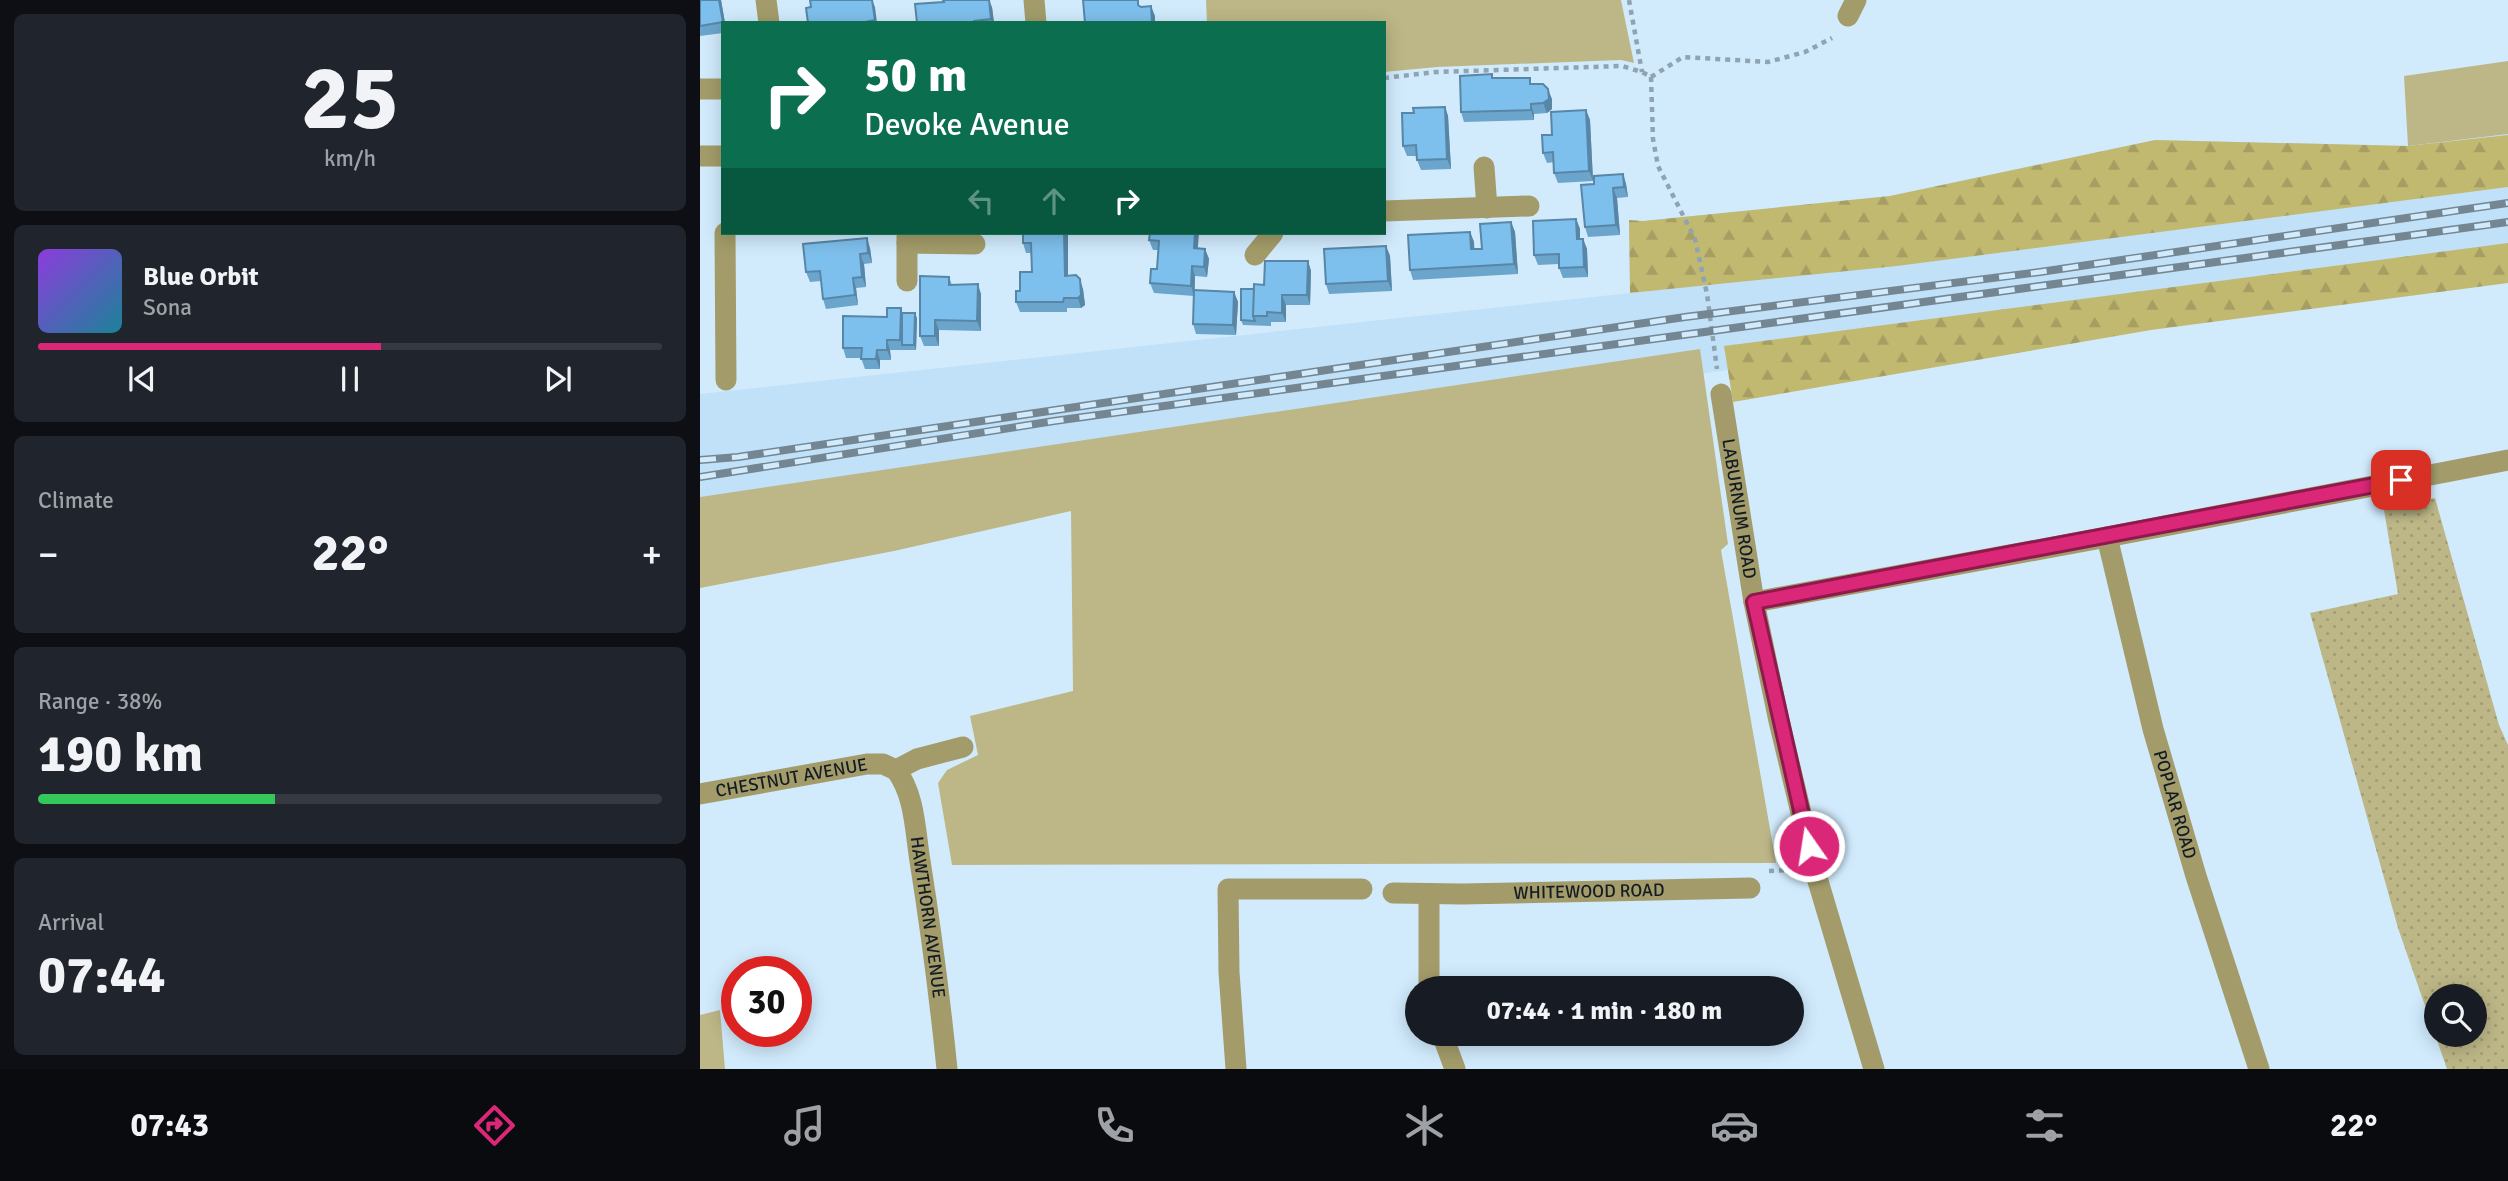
<!DOCTYPE html>
<meta charset="utf-8">
<style>
:root{--surface:#171b24;--page:#20242c;--text:#f1f3f6;--muted:#9ea1a6;--line:#363941;--accent:#db2777}
body{margin:0;font-family:Signika,sans-serif;background:var(--page);color:var(--text);height:100vh;display:flex;flex-direction:column;font-size:26px;white-space:nowrap}
*{box-sizing:border-box;margin:0}
p{font-size:23px;color:var(--muted)}
.icon{flex:none;width:38px;height:38px;fill:none;stroke:currentColor;stroke-width:2;stroke-linecap:round;stroke-linejoin:round}
.map{position:relative;flex:1;overflow:hidden}
.details{display:flex;flex-direction:column;gap:14px;padding:14px;background:#0d0f14;width:700px}
.details>*{flex:none}
.guide{position:absolute;left:21px;top:21px;width:665px;height:214px;border-radius:0px;box-shadow:0 4px 18px #0003;background:#0b6e4f;color:#fff;overflow:hidden}
.buttons{position:absolute;left:1724px;top:984px;display:grid;gap:14px}
.buttons a{display:grid;place-items:center;width:63px;height:63px;border-radius:50%;background:var(--surface);box-shadow:0 4px 18px #0003;font-size:35px}
.speed{position:absolute;left:21px;top:956px;display:flex;gap:14px;font-size:35px;font-weight:700;text-align:center}
.speed>*{display:grid;place-content:center;width:91px;height:91px;border-radius:50%;background:var(--surface);box-shadow:0 4px 18px #0003;line-height:1}
.speed .limit{border:10px solid #d22;background:#fff;color:#111}
.pin{position:absolute;display:grid;place-items:center;width:60px;height:60px;color:#fff;margin:-30px;border-radius:14px;box-shadow:0 4px 10px #0006}
.me{position:absolute;width:77px;margin:-38px;rotate:347deg;stroke-linejoin:round;filter:drop-shadow(0 0 5px #0008)}
.turn{display:flex;align-items:center;gap:24px;height:147px;padding:0 28px;font-size:32px}
.turn .icon{width:91px;height:91px;stroke-width:2.5}
.turn b{display:block;font-size:49px;line-height:60px}
.lanes{display:flex;align-items:center;height:66px;padding:0 28px;background:#0003;justify-content:center;gap:35px;direction:ltr}
.lanes .off{opacity:.35}
.big{font-size:52px;font-weight:700;line-height:1.1}
.details .tile{flex:1;display:flex;flex-direction:column;justify-content:center;gap:10px;min-width:0;padding:0 24px;border-radius:10px;background:var(--page)}
.details .dial{align-items:center;gap:0}
.dial b{font-size:91px;line-height:1}
.song{display:flex;align-items:center;gap:21px}
.cover{width:84px;height:84px;border-radius:10px;background:linear-gradient(135deg,hsl(270 70% 55%),hsl(190 70% 35%))}
.played{height:7px;border-radius:4px;background:linear-gradient(90deg,var(--accent) 55%,var(--line) 55%)}
.keys{display:flex;justify-content:space-around;direction:ltr}
.heat{display:flex;justify-content:space-between;align-items:center;font-size:38px;direction:ltr}
.charge{height:10px;border-radius:5px;background:linear-gradient(90deg,#34c759 38%,var(--line) 0)}
.trip{position:absolute;left:705px;top:976px;width:399px;height:70px;border-radius:35px;background:var(--surface);box-shadow:0 4px 18px #0003;font-weight:700;line-height:70px;text-align:center}
.tabs{display:flex;height:112px;justify-content:space-around;align-items:center;background:#090b0e;color:var(--muted)}
.tabs .icon{width:49px;height:49px}
.tabs .active{color:var(--accent)}
.tabs b{font-size:32px;color:var(--text)}
main{display:flex;flex:1;min-height:0}
.map>svg:first-child{display:block}
.built{fill:#c0e1f8}
.grass{fill:#bdb787}
.forest{fill:url(#forest-firs)}
.park{fill:url(#park-dots);fill-rule:evenodd}
.lines{fill:none;stroke-linecap:round;stroke-linejoin:round}
.path{stroke:#8fa3b1;stroke-width:4.5;stroke-dasharray:5 5;stroke-linecap:butt}
.minor{stroke:#a39c6a;stroke-width:21}
.rail-casing{stroke:#748692;stroke-width:8}
.rail{stroke:#d1ebfd;stroke-width:5;stroke-dasharray:16;stroke-linecap:butt}
.wall{fill:#6ca5cc}
.shaded-wall{fill:#5886a6}
.building{fill:#7ec0ed;stroke:#5886a6;stroke-width:2}
.route-casing{stroke:#8e194d;stroke-width:18}
.route{stroke:#db2777;stroke-width:12}
.labels{text-anchor:middle;stroke-width:6;stroke-linejoin:round;paint-order:stroke}
.street-label{font-size:18px;fill:#131c23;stroke:#d1ebfd}
</style>
<main>
<section class="details">
<div class="tile dial"><b>25</b><p>km/h</p></div>
<div class="tile">
<div class="song"><i class="cover"></i><div><b>Blue Orbit</b><p>Sona</p></div></div>
<div class="played"></div>
<div class="keys"><svg class="icon" aria-label="previous" viewBox="0 0 24 24"><path d="M18 5L8 12l10 7zM5 5v14"/></svg><svg class="icon" aria-label="pause" viewBox="0 0 24 24"><path d="M8 5v14M16 5v14"/></svg><svg class="icon" aria-label="next" viewBox="0 0 24 24"><path d="M6 5l10 7-10 7zM19 5v14"/></svg></div>
</div>
<div class="tile"><p>Climate</p>
<div class="heat"><a>−</a><b class="big">22°</b><a>+</a></div>
</div>
<div class="tile"><p>Range · 38%</p><b class="big">190 km</b><div class="charge"></div></div>
<div class="tile"><p>Arrival</p><b class="big">07:44</b></div>
</section>
<div class="map">
<svg width="1808" height="1069" viewBox="0 0 1808 1069">
<defs>
<pattern id="forest-firs" width="22" height="20" patternUnits="userSpaceOnUse" patternTransform="scale(1.75)"><rect width="22" height="20" fill="#c2b971"/><path d="M5 1l3.5 6h-7zM16 11l3.5 6h-7z" fill="#a69e62"/></pattern>
<pattern id="park-dots" width="8" height="8" patternUnits="userSpaceOnUse" patternTransform="scale(1.75)"><rect width="8" height="8" fill="#bdb787"/><path d="M2 2h.1M6 6h.1" fill="none" stroke="#a29d74" stroke-width="1.8" stroke-linecap="round"/></pattern>
</defs>
<rect width="100%" height="100%" fill="#d1ebfd"/>
<path class="built" d="M1808,134V272L1028,370L0,525V394L930,293L929,220L943,221L1190,196L1455,140L1708,146Z"/>
<path class="grass" d="M506,0H921L934,63L921,60L737,67L684,72V23H507Z
M1808,61V134L1708,146L1704,76Z
M1000,349L1028,544L1021,550L1076,863L252,865L238,783L247,770L278,755L270,716L373,691L371,511L194,551L0,588V497Z
M20,1010L25,1069H0V1015Z"/>
<path class="forest" d="M1808,135V187L1197,266L930,293L929,220L943,221L1190,196L1455,140L1708,146Z
M1808,243V283L1451,330L1033,402L1024,346Z"/>
<path class="park" d="M1735,498L1799,725L1808,745V1069H1747L1698,928L1610,613L1698,594L1684,510ZM1736,996H1774V1034H1736Z"/>
<g class="lines">
<path class="path" d="M929,0L942,72
M951,77L953,139L958,166L995,239L1007,294L1017,369
M951,77L983,57L1068,62L1105,52L1132,38
M684,78L736,72L922,66L942,72L951,77
M1069,871L1088,870"/>
<g class="minor">
<path d="M66,0L69,23"/>
<path d="M334,0L336,23"/>
<path d="M1148,16L1156,0"/>
<path d="M0,89H23"/>
<path d="M0,156H23"/>
<path d="M784,167L787,208"/>
<path d="M684,211L829,206"/>
<path d="M25,233L26,380"/>
<path d="M207,233V281"/>
<path d="M207,243L275,244"/>
<path d="M555,255L573,233"/>
<path id="s1" d="M1021,394L1054,602L1079,721L1115,871L1174,1069"/>
<path id="s2" d="M1407,537L1453,729L1496,876L1559,1069"/>
<path d="M1054,602L1407,537L1808,460"/>
<path id="s3" d="M196,770C215,795 215,830 220,861C231,930 240,1000 247,1069"/>
<path id="s4" d="M0,794L167,764H183L196,770L217,759L263,747"/>
<path id="s5" d="M693,893L762,894L1050,888"/>
<path d="M729,894V989"/>
<path d="M742,1034L755,1069"/>
<path d="M536,1069L529,972L528,889H662"/>
</g>
<defs>
<path id="rail" d="M0,460L38,457L985,317L1340,272L1808,203
M0,477L354,421L1808,222"/>
</defs>
<use href="#rail" class="rail-casing"/>
<use href="#rail" class="rail"/>
</g>
<path class="wall" d="M0,0H21L25,23H23V33L0,36Z
M244,2L292,7L294,23H217Z
M794,78L833,84L852,99V109L847,113L834,114V120L764,122L761,112Z
M745,107L748,116L751,169L721,170L717,160V156H707L703,146L714,113Z
M886,110L890,120L893,181L858,183L854,173V162L847,163L843,153L852,135Z
M923,174L926,184L928,197L917,198L920,235L888,237L885,227L894,184Z
M876,219L880,229V239H883L887,249L888,277L863,278L859,268V264L838,265L834,255Z
M811,222L815,232L818,274L713,280L710,270L770,232L774,242V249H782Z
M368,233V276L383,289L385,305L381,308H367V312H320L316,302L320,291L332,272L331,253H326L323,243Z
M450,233L498,248L505,249L509,259L507,277L495,276V290L534,292L538,302L536,335L496,334L493,324L494,296L454,293L450,283L457,269L458,250H453L449,240Z
M686,246L690,256L692,291L629,294L626,284Z
M170,248L172,263L164,264L166,287L156,288L158,305L126,309L123,299L121,281L110,282L106,272Z
M608,261L611,271L610,305H586V322H571V326L543,325L541,320L554,289Z
M249,277L252,285L281,294V331L239,330V346H224L220,336Z
M202,313L217,318L216,350H190L191,360H180V369H165L161,358H146L143,348L187,317Z"/>
<path class="shaded-wall" d="M19,0H21L25,23L23,22Z
M172,0L175,7L177,23H176L175,20Z
M289,0L292,7L294,23H292L291,19Z
M451,6L455,16V23H452Z
M848,89L852,99V109L847,113L843,103Z
M831,104L834,114V120L831,110Z
M745,107L748,116L751,169L747,159Z
M886,110L890,120L893,181L889,171Z
M923,174L926,184L928,197L924,187Z
M913,188L917,198L920,235L916,225Z
M876,219L880,229V249L877,239Z
M811,222L815,232L818,274L814,264Z
M770,232L774,242L775,259L771,249Z
M364,233H368V286L365,276Z
M495,233H499L497,258L494,248Z
M167,238L170,248L172,263L168,253Z
M883,239L887,249L888,277L884,267Z
M686,246L690,256L692,291L688,281Z
M505,249L509,259L507,277L504,267Z
M160,254L164,264L166,287L162,277Z
M608,261L611,271L610,305L607,295Z
M492,266L495,276L494,296L491,286Z
M153,278L156,288L158,305L155,295Z
M380,279L383,289L385,305L381,308L378,298Z
M278,284L281,294V331L277,321Z
M534,292L538,302L536,335L533,325Z
M582,295L586,305V322L582,313Z
M201,308L204,318L202,345L200,340Z
M215,313L217,318L216,350L214,345Z
M235,320L239,330V346L235,336Z
M187,340L190,350L191,360L187,350Z
M177,350L180,360V369L176,359Z"/>
<path class="building" d="M0,0H19L23,22L0,26Z
M110,0H172L175,20L160,23H108L106,8L111,7Z
M243,0H289L291,19L274,21V23H217L215,4L244,2Z
M383,0H438V5L441,7L451,6L452,23H385Z
M792,74V78H830V84H843L848,89L849,99L843,103L831,104V110L761,112L760,76Z
M745,107L747,159L717,160L716,145L703,146L702,113H714L713,108Z
M886,110L889,171L854,173L853,152L843,153L842,135H852L851,112Z
M923,174L924,187L913,188L916,225L885,227L881,185L894,184V176Z
M876,219L877,239H883L884,267L859,268V254L834,255L833,221Z
M811,222L814,264L710,270L708,235L770,232L771,249H782L780,224Z
M323,233H364L365,276L376,275L380,279L381,295L378,298H364L363,302H316V291H320V272H332L331,243H323Z
M450,233H495L494,248L505,249L504,267L492,266L491,286L450,283L451,269H457L459,241L449,240Z
M167,238L168,253L160,254L162,277L153,278L155,295L123,299L120,271L106,272L103,244Z
M686,246L688,281L626,284L624,249Z
M565,261H608L607,295H582V313L567,312V316H553L554,284L564,285Z
M220,276L249,277V285L278,284L277,321L235,320V336H220Z
M541,289H554L553,316L555,321L541,320Z
M494,290L534,292L533,325L493,324Z
M187,308H201L200,340H187V350H177L176,359H161L162,348H143V316L187,317Z
M202,313H215L214,345H202Z"/>
<g class="lines">
<defs>
<path id="route" d="M1109,846L1054,602L1701,480"/>
</defs>
<use href="#route" class="route-casing"/>
<use href="#route" class="route"/>
</g>
<g class="labels">
<g class="street-label">
<text dy="6" stroke="none"><textPath href="#s1" startOffset="116">LABURNUM ROAD</textPath></text>
<text dy="6" stroke="none"><textPath href="#s4" startOffset="93">CHESTNUT AVENUE</textPath></text>
<text dy="6" stroke="none"><textPath href="#s2" startOffset="276">POPLAR ROAD</textPath></text>
<text dy="6" stroke="none"><textPath href="#s5" startOffset="196">WHITEWOOD ROAD</textPath></text>
<text dy="6" stroke="none"><textPath href="#s3" startOffset="152">HAWTHORN AVENUE</textPath></text>
</g>
</g>
</svg>
<div class="buttons">
<a><svg class="icon" aria-label="search" viewBox="0 0 24 24"><circle cx="10" cy="10" r="6"/><path d="M15 15l6 6"/></svg></a>
</div>
<div class="speed"><div class="limit">30</div></div>
<div class="pin" style="left:1701px;top:480px;background:#d93025"><svg class="icon" aria-label="arrive" viewBox="0 0 24 24"><path d="M6 21V4h12l-3 4 3 4H6"/></svg></div>
<svg class="me" style="left:1109px;top:846px" viewBox="-20 -20 40 40"><circle r="17" fill="#db2777" stroke="#fff" stroke-width="3"/><path d="M0-11L8 9 0 5-8 9z" fill="#fff"/></svg>
<div class="trip">07:44 · 1 min · 180 m</div>
<div class="guide">
<div class="turn"><svg class="icon" aria-label="right" viewBox="0 0 24 24"><path d="M7 20v-9h11M14 6l5 5-5 5"/></svg><div><b>50 m</b>Devoke Avenue</div></div>
<div class="lanes"><svg class="icon off" aria-label="left" viewBox="0 0 24 24"><path d="M17 20v-9H6M10 6l-5 5 5 5"/></svg><svg class="icon off" aria-label="ahead" viewBox="0 0 24 24"><path d="M12 20V5M6 11l6-6 6 6"/></svg><svg class="icon" aria-label="right" viewBox="0 0 24 24"><path d="M7 20v-9h11M14 6l5 5-5 5"/></svg></div>
</div>
</div>
</main>
<nav class="tabs">
<b>07:43</b>
<svg class="icon active" aria-label="directions" viewBox="0 0 24 24"><path d="M12 3l9 9-9 9-9-9zM9 14v-3h6M13 9l2 2-2 2"/></svg>
<svg class="icon" aria-label="music" viewBox="0 0 24 24"><path d="M9 18V5l10-2v13"/><circle cx="6" cy="18" r="3"/><circle cx="16" cy="16" r="3"/></svg>
<svg class="icon" aria-label="phone" viewBox="0 0 24 24"><path d="M5 4h4l2 5-3 2q2 4 5 5l2-3 5 2v4C11 20 4 13 5 4z"/></svg>
<svg class="icon" aria-label="climate" viewBox="0 0 24 24"><path d="M12 3v18M4 7l16 10M4 17L20 7"/></svg>
<svg class="icon" aria-label="car" viewBox="0 0 24 24"><path d="M5 17H2v-5l4-1 3-4h7l3 4 3 1v5h-3M9 17h6M6 11h13"/><circle cx="7" cy="17" r="2"/><circle cx="17" cy="17" r="2"/></svg>
<svg class="icon" aria-label="filters" viewBox="0 0 24 24"><path d="M4 7h16M4 17h16"/><circle cx="9" cy="7" r="2"/><circle cx="15" cy="17" r="2"/></svg>
<b>22°</b>
</nav>
